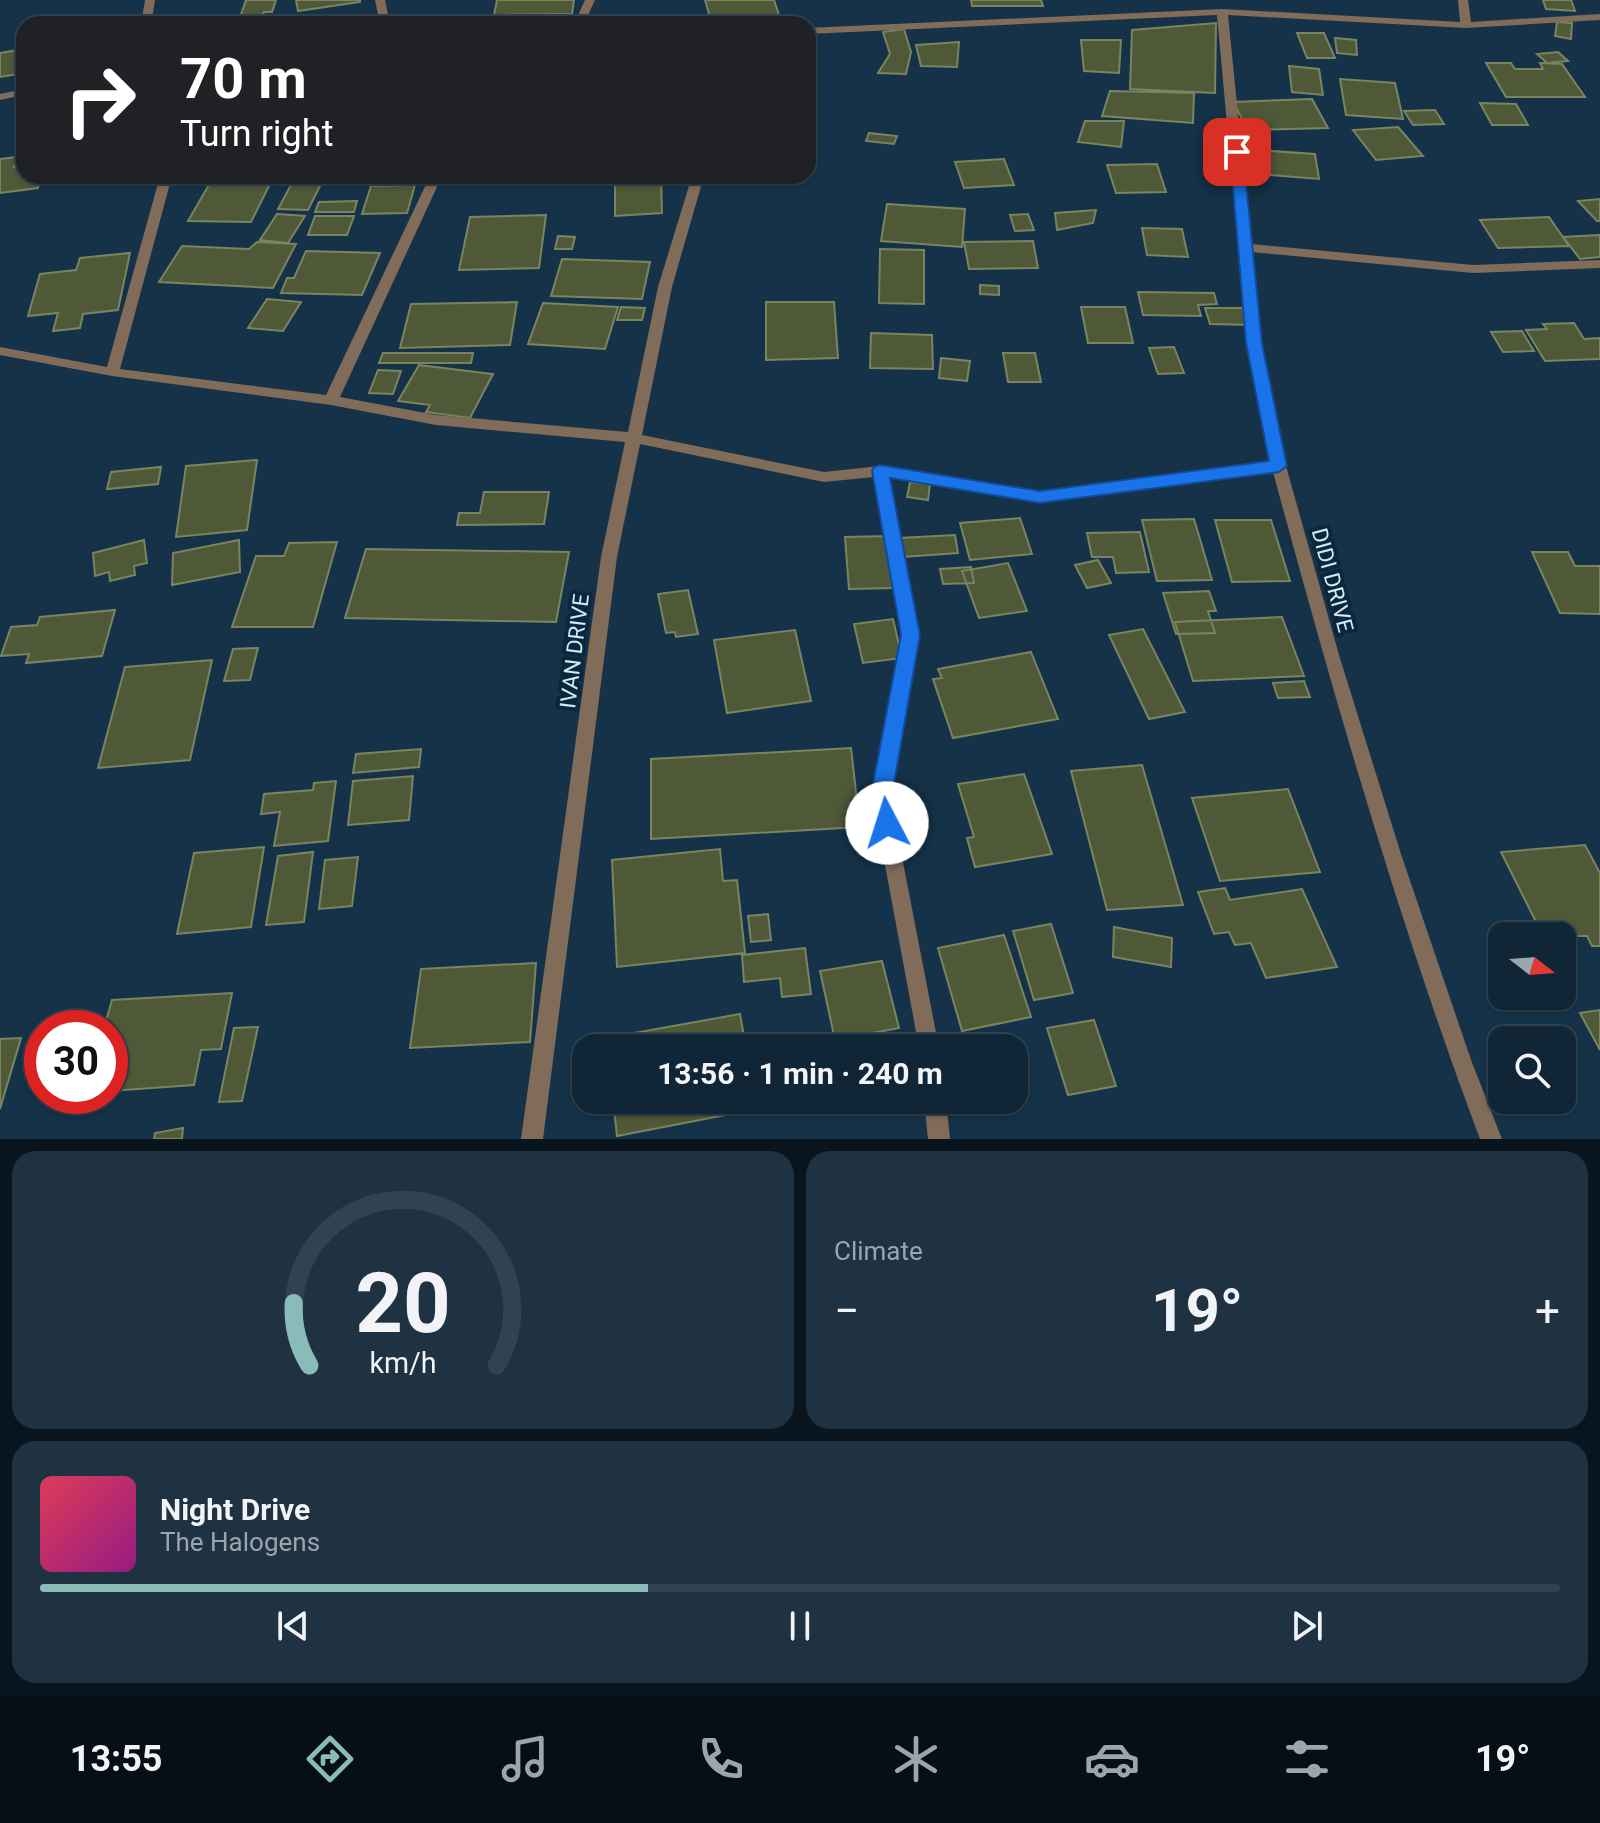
<!DOCTYPE html>
<meta charset="utf-8">
<style>
:root{--surface:#102636;--page:#1e3242;--text:#f1f3f6;--muted:#9ca5ad;--line:#304351;--accent:#8bbbb9}
body{margin:0;font-family:Roboto,sans-serif;background:var(--page);color:var(--text);height:100vh;display:flex;flex-direction:column;font-size:30px;white-space:nowrap}
*{box-sizing:border-box;margin:0}
p{font-size:26px;color:var(--muted)}
.icon{flex:none;width:44px;height:44px;fill:none;stroke:currentColor;stroke-width:2;stroke-linecap:round;stroke-linejoin:round}
.map{position:relative;height:1139px;overflow:hidden}
.panel{display:flex;flex-direction:column;gap:12px;padding:12px;background:#09151e;flex:1}
.panel>*{flex:none}
.top-card{position:absolute;left:16px;top:16px;width:800px;height:168px;border-radius:24px;box-shadow:0 2px 6px #0004,0 0 0 2px var(--line);background:#202124;color:#fff;overflow:hidden}
.needle{width:52px;rotate:107deg}
.buttons{position:absolute;left:1488px;top:922px;display:grid;gap:16px}
.buttons a{display:grid;place-items:center;width:88px;height:88px;border-radius:16px;background:var(--surface);box-shadow:0 2px 6px #0004,0 0 0 2px var(--line);font-size:40px}
.speed{position:absolute;left:24px;top:1010px;display:flex;gap:16px;font-size:40px;font-weight:700;text-align:center}
.speed>*{display:grid;place-content:center;width:104px;height:104px;border-radius:50%;background:var(--surface);box-shadow:0 2px 6px #0004,0 0 0 2px var(--line);line-height:1}
.speed .limit{border:12px solid #d22;background:#fff;color:#111}
.pin{position:absolute;display:grid;place-items:center;width:68px;height:68px;color:#fff;margin:-34px;border-radius:16px;box-shadow:0 4px 12px #0006}
.me{position:absolute;width:88px;margin:-44px;rotate:355deg;stroke-linejoin:round;filter:drop-shadow(0 0 6px #0008)}
.turn{display:flex;align-items:center;gap:28px;height:168px;padding:0 32px;font-size:36px}
.turn .icon{width:104px;height:104px;stroke-width:2.5}
.turn b{display:block;font-size:56px;line-height:68px}
.big{font-size:60px;font-weight:700;line-height:1.1}
.panel .widget{flex:1;display:flex;flex-direction:column;justify-content:center;gap:12px;min-width:0;padding:0 28px;border-radius:24px;background:var(--page)}
.panel .dial{align-items:center;gap:0}
.dial svg{height:208px;overflow:visible;fill:none;stroke:var(--line);stroke-width:7;stroke-linecap:round;text-anchor:middle}
.dial text{fill:var(--text);stroke:none}
.song{display:flex;align-items:center;gap:24px}
.cover{width:96px;height:96px;border-radius:12px;background:linear-gradient(135deg,hsl(350 70% 55%),hsl(310 70% 35%))}
.played{height:8px;border-radius:4px;background:linear-gradient(90deg,var(--accent) 40%,var(--line) 40%)}
.keys{display:flex;justify-content:space-around;direction:ltr}
.heat{display:flex;justify-content:space-between;align-items:center;font-size:44px;direction:ltr}
.panel .tiles{flex:1;display:grid;gap:12px;grid-template-columns:1fr 1fr}
.widget:last-child{grid-column:span 2}
.trip{position:absolute;left:572px;top:1034px;width:456px;height:80px;border-radius:24px;background:var(--surface);box-shadow:0 2px 6px #0004,0 0 0 2px var(--line);font-weight:700;line-height:80px;text-align:center}
.tab-bar{display:flex;height:128px;justify-content:space-around;align-items:center;background:#060f16;color:var(--muted)}
.tab-bar .icon{width:56px;height:56px}
.tab-bar .active{color:var(--accent)}
.tab-bar b{font-size:36px;color:var(--text)}
.map>svg:first-child{display:block}
.building{fill:#4f5938;stroke:#798461;stroke-width:2}
.lines{fill:none;stroke-linecap:round;stroke-linejoin:round}
.minor{fill:#816c5a;fill-rule:evenodd}
.route{fill:#1a73e8;stroke:#114b97;stroke-width:2}
.labels{text-anchor:middle;stroke-width:8;stroke-linejoin:round;paint-order:stroke}
.street-label{font-size:22px;fill:#d7e8f6;stroke:#0a283d}
</style>
<div class="map">
<svg width="1600" height="1139" viewBox="0 0 1600 1139">
<rect width="100%" height="100%" fill="#153248"/>
<path class="building" d="M246,0H276L272,12H264L261,19L239,20Z
M296,0H360V2L298,11Z
M497,0H574L572,14L494,15Z
M705,0H774L780,18L712,24Z
M971,0H1041L1043,6H972Z
M1543,0H1571L1575,11L1546,9Z
M1557,22L1572,23L1571,39L1555,36Z
M1216,23L1215,93L1130,89L1132,30Z
M904,29L911,52L906,74L878,73L890,54L883,32Z
M1297,33H1324L1335,58H1307Z
M1335,38L1356,40L1357,55L1337,53Z
M1081,40H1121L1119,73L1084,71Z
M959,42L957,67L921,66L916,45Z
M24,49V73L0,77V53Z
M1558,52L1568,61L1547,63L1537,54Z
M1486,63H1511L1515,69H1543L1540,63L1562,64L1585,97H1506Z
M1289,66L1319,69L1323,95L1292,92Z
M1340,79L1395,83L1403,119L1346,115Z
M1110,91L1194,93L1193,123L1102,116Z
M1312,99L1328,128L1248,130L1233,102Z
M1480,103L1516,104L1528,125H1492Z
M1435,110L1444,124L1413,125L1404,111Z
M1085,121H1124L1121,147L1078,142Z
M1398,127L1423,156L1376,160L1353,130Z
M869,133L897,136L894,144L866,141Z
M1243,149L1315,154L1319,179L1246,173Z
M17,157L14,167L24,166V176H40L38,188L0,193V159Z
M1004,159L1014,185L964,188L955,162Z
M1157,164L1166,192L1116,193L1107,165Z
M661,178L662,213L615,216V181Z
M210,183L270,184L251,222L188,221Z
M292,183L321,184L308,210L278,209Z
M415,185L407,213L362,214L371,186Z
M1600,199V221H1597L1578,201Z
M357,201L354,212H315L319,202Z
M887,204L965,209L962,247L881,241Z
M1096,210L1093,223L1057,230L1055,213Z
M277,214L305,216L288,243L260,240Z
M1028,214L1034,230L1015,231L1010,215Z
M546,215L539,268L459,270L470,217Z
M315,216H354L347,235H308Z
M1549,217L1569,246L1498,248L1480,220Z
M1142,228L1182,229L1188,257L1147,255Z
M1600,235V257L1580,259L1563,237Z
M558,236L575,237L572,249H555Z
M1033,241L1038,268L969,269L964,242Z
M257,242L296,244L273,288L159,282L182,246L249,249Z
M880,249L924,250V304L879,303Z
M306,251L380,253L362,295L281,293L287,278H294Z
M130,253L118,310L83,314L80,328L53,331L58,313L28,316L40,274L76,270L80,258Z
M562,259L650,262L642,299L551,296Z
M980,285L999,286V295L980,294Z
M1138,292L1214,293L1217,304L1198,305L1201,316L1143,315Z
M267,299L301,302L283,331L248,328Z
M517,302L510,345L400,348L411,304Z
M766,302H834L838,358L766,360Z
M543,303L618,307L605,349L528,344Z
M621,307L645,308L642,320H617Z
M1081,307H1125L1133,343H1088Z
M1205,308H1246L1251,325L1210,324Z
M1574,323L1584,339L1600,338V359L1545,361L1526,330L1547,329L1543,324Z
M1522,331L1534,351L1503,352L1491,332Z
M871,333L932,335L933,369L870,368Z
M1174,347L1184,373L1158,374L1149,348Z
M383,353H473L471,363H379Z
M1003,353H1035L1041,382H1008Z
M941,358L970,361L967,381L939,378Z
M419,365L493,374L470,418L426,412L430,405L398,401Z
M378,370L401,371L393,394L369,393Z
M257,460L247,530L176,537L186,466Z
M161,467L158,484L107,489L111,472Z
M910,482L930,484L928,500L907,497Z
M484,492H549L544,524L457,525L459,513H480Z
M1020,518L1032,554L970,560L960,523Z
M1194,519L1212,580L1157,581L1142,520Z
M1215,520H1271L1290,581L1232,582Z
M1140,532L1149,572L1116,573L1113,557H1092L1087,533Z
M955,535L958,553L903,557L900,538Z
M889,536L895,588L849,589L845,537Z
M144,540L147,563L134,566L135,575L110,581L109,572L95,576L93,553Z
M239,540L240,572L172,585L173,553Z
M337,542L313,627H232L256,556H284L289,543Z
M366,549L569,552L556,622L345,618Z
M1532,552H1568L1575,566H1600V614L1560,613Z
M1098,560L1111,583L1087,588L1075,565Z
M1008,563L1027,611L979,618L962,571Z
M971,567L974,583L943,584L940,569Z
M688,590L698,634L676,637L675,632L666,633L658,594Z
M1209,591L1216,611H1208L1215,633L1176,634L1163,593Z
M115,610L102,656L26,663L29,654L1,656L11,627L37,625L40,617Z
M1282,617L1304,676L1193,681L1175,622Z
M893,619L902,658L863,663L854,624Z
M1143,629L1185,712L1149,719L1109,635Z
M795,630L811,701L727,713L714,640Z
M258,648L250,680L224,681L233,649Z
M1031,652L1058,719L953,738L933,679L942,678L938,669Z
M212,660L190,760L98,768L125,667Z
M1304,681L1310,697L1278,698L1273,683Z
M851,748L860,827L651,839V759Z
M421,749L419,767L353,773L356,754Z
M1142,765L1183,905L1107,910L1071,771Z
M1024,774L1052,854L975,867L967,838L974,837L958,784Z
M413,776L409,820L348,825L353,781Z
M336,781L328,841L274,846L280,812L261,814L264,794L313,790L314,783Z
M1288,789L1320,872L1220,881L1192,798Z
M1585,845L1600,873V946H1592L1587,936H1543L1501,852Z
M264,847L251,927L177,934L194,853Z
M720,849L723,881L737,880L745,953L617,967L612,860Z
M313,852L304,922L266,925L278,856Z
M358,857L352,906L319,909L325,860Z
M1225,888L1230,900L1302,889L1337,967L1266,978L1251,943L1235,945L1229,932L1214,934L1198,892Z
M768,914L771,940L751,942L748,916Z
M1051,924L1073,993L1034,1000L1013,931Z
M1114,927L1172,938L1171,967L1113,957Z
M1004,935L1031,1017L962,1031L938,948Z
M805,948L811,994L782,997L780,978L744,982L742,955Z
M882,961L899,1028L835,1040L820,971Z
M536,963L530,1042L410,1048L421,969Z
M232,993L221,1049L201,1050L194,1085L110,1091V1028H104L112,1000Z
M1600,1010V1050L1580,1013Z
M740,1014L746,1048H607L606,1038Z
M1094,1020L1116,1086L1068,1095L1047,1028Z
M258,1027L242,1101L219,1102L234,1028Z
M21,1038L0,1109V1039Z
M613,1100H755L757,1109L617,1136Z
M183,1128L182,1139H154L155,1133Z"/>
<g class="lines">
<path class="minor" d="M145,0H155L151,24H141Z
M375,0H385L390,24H380Z
M585,0H595L584,24H574Z
M1458,0H1468L1471,22L1600,14V20L1466,28L1228,15L1251,244L1473,265L1600,260V268L1473,273L1252,252L1261,343L1286,466L1339,655L1401,854L1471,1060L1502,1139H1480C1398,921 1334,697 1273,472L1040,502L889,478L919,635L890,795L939,1048H919L872,795L903,635L874,477L824,482L640,444L617,557L543,1139H521L601,557L625,442L436,425L331,405L112,376L0,355V347L107,367L160,176H172L120,369L326,395L430,176H442L340,397L436,415L628,432L658,287L692,176H704L672,287L642,435L824,472L880,466L1040,492L1271,462L1247,343L1217,15L808,34V28L1222,9L1460,22Z
M24,89V95L0,100V94Z
M924,1100H946L950,1139H928Z"/>
</g>
<path class="route" d="M1237,148L1243,152L1262,343L1287,466L1279,472L1040,503L890,478L920,635L892,795L898,823L894,830L887,832L880,830L871,795L901,635L872,471L874,467L880,465L1040,491L1269,461L1246,343L1230,152Z"/>
<g class="labels">
<g class="street-label">
<text transform="translate(1333 580) rotate(75)" y="8">DIDI DRIVE</text>
<text transform="translate(574 651) rotate(-83)" y="8">IVAN DRIVE</text>
</g>
</g>
</svg>
<div class="buttons">
<a><svg class="needle" viewBox="-14 -14 28 28"><path d="M0-13l5 13h-10z" fill="#e53935"/><path d="M0 13l5-13h-10z" fill="#9ca5ad"/></svg></a>
<a><svg class="icon" aria-label="search" viewBox="0 0 24 24"><circle cx="10" cy="10" r="6"/><path d="M15 15l6 6"/></svg></a>
</div>
<div class="speed"><div class="limit">30</div></div>
<div class="pin" style="left:1237px;top:152px;background:#d93025"><svg class="icon" aria-label="arrive" viewBox="0 0 24 24"><path d="M6 21V4h12l-3 4 3 4H6"/></svg></div>
<svg class="me" style="left:887px;top:823px" viewBox="-20 -20 40 40"><circle r="19" fill="#fff"/><path d="M0-13L10 11 0 6-10 11z" fill="#1a73e8"/></svg>
<div class="trip">13:56 · 1 min · 240 m</div>
<div class="top-card">
<div class="turn"><svg class="icon" aria-label="right" viewBox="0 0 24 24"><path d="M7 20v-9h11M14 6l5 5-5 5"/></svg><div><b>70 m</b>Turn right</div></div>
</div>
</div>
<section class="panel">
<div class="tiles">
<div class="widget dial"><svg viewBox="0 0 100 80">
<path d="M14 69A42 42 0 1 1 86 69"/>
<path d="M14 69A42 42 0 0 1 8 45" stroke="#8bbbb9"/>
<text x="50" y="56" font-size="32" font-weight="700">20</text>
<text x="50" y="72" font-size="11">km/h</text>
</svg></div>
<div class="widget"><p>Climate</p>
<div class="heat"><a>−</a><b class="big">19°</b><a>+</a></div>
</div>
<div class="widget">
<div class="song"><i class="cover"></i><div><b>Night Drive</b><p>The Halogens</p></div></div>
<div class="played"></div>
<div class="keys"><svg class="icon" aria-label="previous" viewBox="0 0 24 24"><path d="M18 5L8 12l10 7zM5 5v14"/></svg><svg class="icon" aria-label="pause" viewBox="0 0 24 24"><path d="M8 5v14M16 5v14"/></svg><svg class="icon" aria-label="next" viewBox="0 0 24 24"><path d="M6 5l10 7-10 7zM19 5v14"/></svg></div>
</div>
</div>
</section>
<nav class="tab-bar">
<b>13:55</b>
<svg class="icon active" aria-label="directions" viewBox="0 0 24 24"><path d="M12 3l9 9-9 9-9-9zM9 14v-3h6M13 9l2 2-2 2"/></svg>
<svg class="icon" aria-label="music" viewBox="0 0 24 24"><path d="M9 18V5l10-2v13"/><circle cx="6" cy="18" r="3"/><circle cx="16" cy="16" r="3"/></svg>
<svg class="icon" aria-label="phone" viewBox="0 0 24 24"><path d="M5 4h4l2 5-3 2q2 4 5 5l2-3 5 2v4C11 20 4 13 5 4z"/></svg>
<svg class="icon" aria-label="climate" viewBox="0 0 24 24"><path d="M12 3v18M4 7l16 10M4 17L20 7"/></svg>
<svg class="icon" aria-label="car" viewBox="0 0 24 24"><path d="M5 17H2v-5l4-1 3-4h7l3 4 3 1v5h-3M9 17h6M6 11h13"/><circle cx="7" cy="17" r="2"/><circle cx="17" cy="17" r="2"/></svg>
<svg class="icon" aria-label="filters" viewBox="0 0 24 24"><path d="M4 7h16M4 17h16"/><circle cx="9" cy="7" r="2"/><circle cx="15" cy="17" r="2"/></svg>
<b>19°</b>
</nav>
